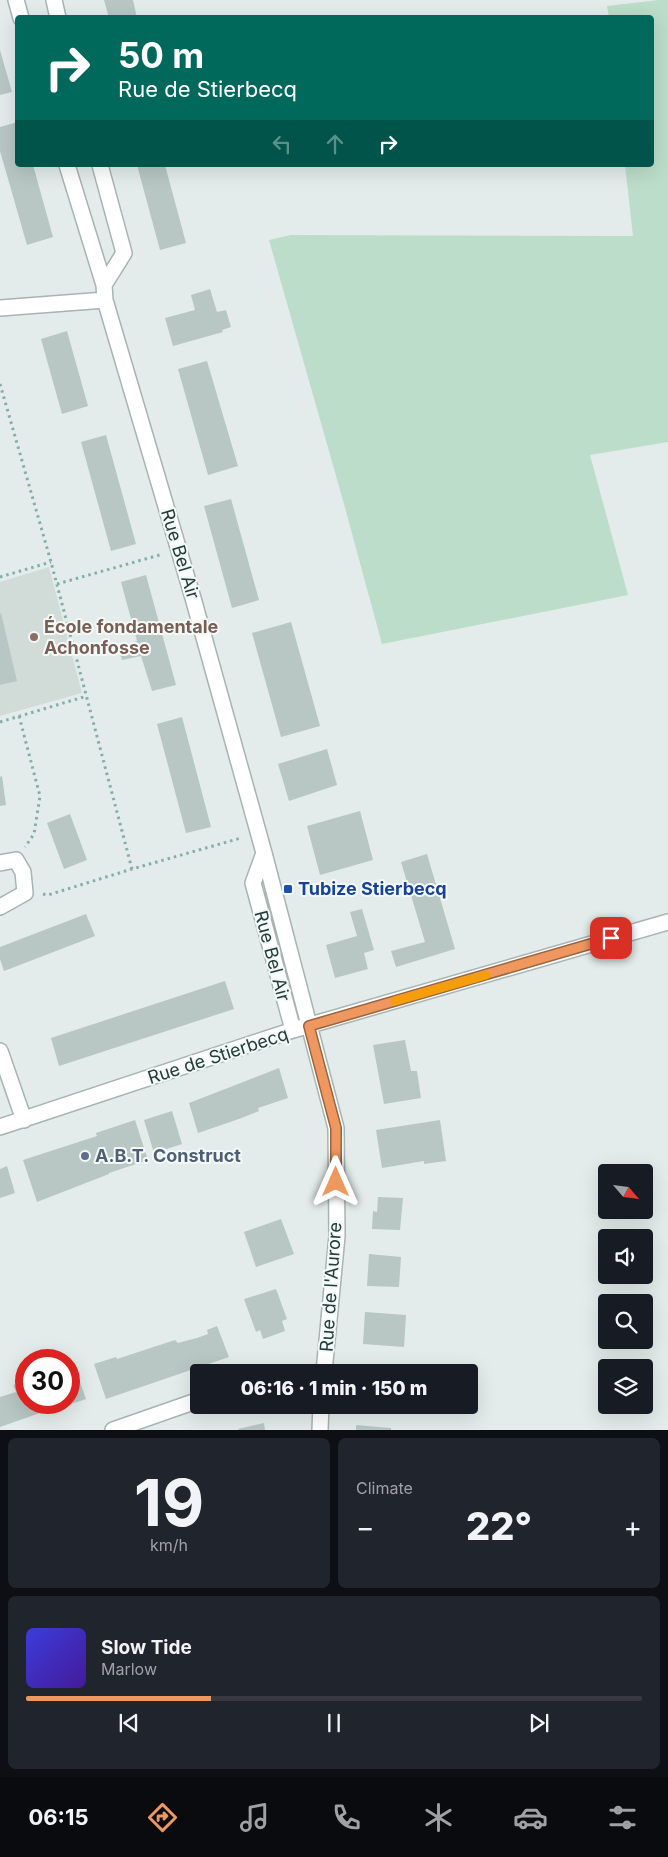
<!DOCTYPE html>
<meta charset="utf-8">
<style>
:root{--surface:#171b24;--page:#20242c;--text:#f1f3f6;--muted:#9ea1a6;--line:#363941;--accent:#ee985f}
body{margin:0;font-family:Inter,sans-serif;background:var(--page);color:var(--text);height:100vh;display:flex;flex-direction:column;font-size:19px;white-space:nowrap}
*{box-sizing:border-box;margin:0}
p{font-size:16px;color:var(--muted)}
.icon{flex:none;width:28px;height:28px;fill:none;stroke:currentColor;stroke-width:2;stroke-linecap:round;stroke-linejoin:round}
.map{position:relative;height:1430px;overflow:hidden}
.panel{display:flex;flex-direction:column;gap:8px;padding:8px;background:#0d0f14;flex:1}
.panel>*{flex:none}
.banner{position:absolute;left:15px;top:15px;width:639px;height:152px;border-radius:5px;box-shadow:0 5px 20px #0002;background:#00695c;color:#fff;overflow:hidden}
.needle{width:32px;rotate:118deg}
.fabs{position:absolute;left:598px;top:1164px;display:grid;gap:10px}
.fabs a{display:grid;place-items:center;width:55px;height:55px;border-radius:5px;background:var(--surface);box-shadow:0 5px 20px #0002;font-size:25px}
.speed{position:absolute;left:15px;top:1349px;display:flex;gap:10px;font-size:25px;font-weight:700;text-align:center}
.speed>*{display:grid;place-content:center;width:65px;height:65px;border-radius:50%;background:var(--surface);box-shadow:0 5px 20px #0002;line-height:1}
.speed .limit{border:8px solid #d22;background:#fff;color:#111}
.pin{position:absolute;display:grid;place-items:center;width:42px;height:42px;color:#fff;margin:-21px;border-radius:10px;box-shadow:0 2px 8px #0006}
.me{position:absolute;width:55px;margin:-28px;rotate:0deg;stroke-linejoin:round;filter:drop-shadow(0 0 4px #0008)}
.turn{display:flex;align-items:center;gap:18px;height:105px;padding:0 20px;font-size:22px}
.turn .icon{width:65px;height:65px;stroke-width:2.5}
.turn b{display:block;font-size:35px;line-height:42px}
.lanes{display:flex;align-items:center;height:48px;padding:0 20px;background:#0003;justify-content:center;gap:25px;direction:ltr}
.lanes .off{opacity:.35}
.big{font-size:38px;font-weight:800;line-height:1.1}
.panel .widget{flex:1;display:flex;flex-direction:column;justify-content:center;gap:8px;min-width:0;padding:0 18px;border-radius:8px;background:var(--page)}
.panel .dial{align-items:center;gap:0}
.dial b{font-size:65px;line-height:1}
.song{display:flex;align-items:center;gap:15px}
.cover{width:60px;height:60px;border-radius:8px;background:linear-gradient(135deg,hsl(240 70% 55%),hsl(260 70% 35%))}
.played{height:5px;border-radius:2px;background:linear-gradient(90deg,var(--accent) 30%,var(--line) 30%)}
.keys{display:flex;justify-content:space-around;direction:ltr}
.heat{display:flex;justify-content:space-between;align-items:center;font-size:28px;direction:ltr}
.panel .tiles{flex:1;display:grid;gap:8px;grid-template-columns:1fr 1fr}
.widget:last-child{grid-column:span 2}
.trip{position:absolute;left:190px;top:1364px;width:288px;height:50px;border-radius:5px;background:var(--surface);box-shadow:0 5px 20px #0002;font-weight:800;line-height:50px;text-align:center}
.tabs{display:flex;height:80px;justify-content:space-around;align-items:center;background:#090b0e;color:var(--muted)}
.tabs .icon{width:35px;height:35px}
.tabs .active{color:var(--accent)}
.tabs b{font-size:22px;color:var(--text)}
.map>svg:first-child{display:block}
.built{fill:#d1dcd9}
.green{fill:#bcddca}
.building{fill:#b8c7c3}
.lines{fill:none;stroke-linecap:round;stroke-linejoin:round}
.street-casing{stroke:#a6b4b2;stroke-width:18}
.path{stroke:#84afa8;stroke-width:3;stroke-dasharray:2.5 4;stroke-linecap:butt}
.street{stroke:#fff;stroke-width:15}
.route-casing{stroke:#9b633e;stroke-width:12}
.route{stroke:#ee985f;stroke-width:9}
.slow{stroke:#f59e0b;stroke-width:9}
.education-dot{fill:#8d6e63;stroke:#f3f9f7;stroke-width:2}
.transit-dot{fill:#1a4fb4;stroke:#f3f9f7;stroke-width:2}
.service-dot{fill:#5c6f8a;stroke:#f3f9f7;stroke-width:2}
.labels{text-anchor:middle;stroke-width:4;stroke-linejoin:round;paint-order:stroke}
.street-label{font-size:18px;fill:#233d3a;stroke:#f3f9f7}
.education-label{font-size:18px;font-weight:bold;fill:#785e54;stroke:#f3f9f7;text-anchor:start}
.transit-label{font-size:18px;font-weight:bold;fill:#164399;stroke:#f3f9f7;text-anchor:start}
.service-label{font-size:18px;font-weight:bold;fill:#4e5e75;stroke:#f3f9f7;text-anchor:start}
</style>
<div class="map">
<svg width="668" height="1430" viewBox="0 0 668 1430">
<rect width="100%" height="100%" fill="#e3ecea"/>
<path class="built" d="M49,567L82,693L0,716V582Z"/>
<path class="green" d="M659,0H668V442L590,455L628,595L382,644L344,504L269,240L291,235L633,236L625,165H651V18L609,17L607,6Z"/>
<path class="building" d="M104,0H133L137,18H109Z
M0,50L12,92L0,95Z
M18,122V165H33L53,237L27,245L0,151V127Z
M137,165H165L186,243L160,250Z
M210,289L217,312L226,310L231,327L222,330L223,332L173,346L165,318L195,310L191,295Z
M67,331L88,406L62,414L41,339Z
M207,361L238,466L208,475L178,369Z
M106,435L136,544L111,551L81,442Z
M231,499L259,600L232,608L204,506Z
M146,575L176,685L152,691L141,656L122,660L118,647L137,641L121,582Z
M1,613L17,681L0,685V614Z
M291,622L320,726L281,737L252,633Z
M182,717L211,827L186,833L157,724Z
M327,749L337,785L289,801L278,764Z
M2,776L6,805L0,806V777Z
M360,811L373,860L320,875L307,826Z
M70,814L87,860L64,869L47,823Z
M427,854L455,949L396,967L391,951L425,942L401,862Z
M362,909L374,950L364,953L368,969L335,978L326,945L357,936L350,912Z
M86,914L95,936L4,971L0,959V947Z
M225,981L234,1009L59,1066L51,1038Z
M405,1040L411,1071H417L421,1098L384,1104L373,1045Z
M279,1068L288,1098L258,1108L259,1111L239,1119L198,1133L189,1103Z
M172,1111L182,1144L154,1153L144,1120Z
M135,1120L148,1160L109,1173V1174L37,1202L23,1160L97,1136L96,1133Z
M440,1120L446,1161L424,1164V1161L382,1168L376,1130Z
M7,1166L15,1193L0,1198V1169Z
M378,1197L403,1198L400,1230L372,1229L373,1211L377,1212Z
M281,1219L294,1254L256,1267L244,1232Z
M369,1254L401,1257L399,1287L367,1286Z
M276,1289L287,1319L282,1321L285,1331L263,1339L260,1330L256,1332L244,1299Z
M365,1312L406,1315L404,1347L363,1344Z
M217,1326L229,1357L106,1399L94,1364L116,1357L117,1359L175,1340L178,1343L197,1338L208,1334L207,1330Z
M74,1365L86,1399L44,1413L43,1412L0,1427V1397L16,1392L13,1385L26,1381V1402H69V1366Z
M264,1423L265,1430H239L238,1429Z
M356,1425L391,1428V1430H356Z"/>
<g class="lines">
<defs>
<path id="street" d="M16,0L21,18
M54,0L58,18
M67,165L104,285L105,300L193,598L264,853L336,1128L337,1236L324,1372
M100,165L124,253L104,285
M0,308L105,300
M264,853L253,883L293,1030
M0,863L16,860L23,872L25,893L0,907
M0,1051L24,1120
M0,1127L293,1030L668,922
M113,1430L199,1400
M320,1430L321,1405"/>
</defs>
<use href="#street" class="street-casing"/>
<path class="path" d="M0,384L51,562L132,869
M0,577L51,562
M57,584L163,554
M19,716L40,796L34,834L25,847
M0,722L87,696
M43,894L48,895L132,869L241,838"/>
<use href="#street" class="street"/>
</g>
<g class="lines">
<defs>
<path id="route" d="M336,1182V1128L309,1026L611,938"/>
</defs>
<use href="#route" class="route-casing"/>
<use href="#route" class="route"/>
<path class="slow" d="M395,1001L486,975"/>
</g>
<circle class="education-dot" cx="34" cy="637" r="5"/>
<rect class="transit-dot" x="283" y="884" width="10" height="10" rx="2.5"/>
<circle class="service-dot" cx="85" cy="1156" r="5"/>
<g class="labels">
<g class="street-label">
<text transform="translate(180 554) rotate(73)" y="6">Rue Bel Air</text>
<text transform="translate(272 956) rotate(75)" y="6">Rue Bel Air</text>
<text transform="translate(218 1056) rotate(-18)" y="6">Rue de Stierbecq</text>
<text transform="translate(331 1287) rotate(-86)" y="6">Rue de l'Aurore</text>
</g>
<g class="education-label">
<text x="44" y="633">École fondamentale<tspan x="44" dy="21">Achonfosse</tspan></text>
</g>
<g class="transit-label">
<text x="298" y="895">Tubize Stierbecq</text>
</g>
<g class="service-label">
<text x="95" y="1162">A.B.T. Construct</text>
</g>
</g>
</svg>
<div class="fabs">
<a><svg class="needle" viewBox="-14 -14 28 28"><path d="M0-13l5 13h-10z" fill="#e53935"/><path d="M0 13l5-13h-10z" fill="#9ea1a6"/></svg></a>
<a><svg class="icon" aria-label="sound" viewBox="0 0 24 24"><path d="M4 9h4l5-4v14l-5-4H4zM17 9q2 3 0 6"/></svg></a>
<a><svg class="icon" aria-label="search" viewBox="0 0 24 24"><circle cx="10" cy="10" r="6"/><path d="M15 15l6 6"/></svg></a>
<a><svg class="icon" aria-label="layers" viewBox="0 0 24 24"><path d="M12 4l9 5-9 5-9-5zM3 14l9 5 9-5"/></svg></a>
</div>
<div class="speed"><div class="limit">30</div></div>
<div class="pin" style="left:611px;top:938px;background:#d93025"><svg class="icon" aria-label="arrive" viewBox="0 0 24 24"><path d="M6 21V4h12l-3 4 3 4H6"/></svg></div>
<svg class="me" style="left:336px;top:1182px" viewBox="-20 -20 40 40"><path d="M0-17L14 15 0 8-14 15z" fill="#ee985f" stroke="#fff" stroke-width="4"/></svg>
<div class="trip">06:16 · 1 min · 150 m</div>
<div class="banner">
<div class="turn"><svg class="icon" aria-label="right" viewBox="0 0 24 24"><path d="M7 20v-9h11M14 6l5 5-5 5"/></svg><div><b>50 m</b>Rue de Stierbecq</div></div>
<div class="lanes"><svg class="icon off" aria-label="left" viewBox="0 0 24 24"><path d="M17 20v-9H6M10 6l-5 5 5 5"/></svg><svg class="icon off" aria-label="ahead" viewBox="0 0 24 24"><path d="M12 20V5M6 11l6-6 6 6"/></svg><svg class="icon" aria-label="right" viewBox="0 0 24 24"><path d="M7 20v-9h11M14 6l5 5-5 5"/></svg></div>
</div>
</div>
<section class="panel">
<div class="tiles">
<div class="widget dial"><b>19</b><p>km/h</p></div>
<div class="widget"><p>Climate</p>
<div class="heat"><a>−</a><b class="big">22°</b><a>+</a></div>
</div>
<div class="widget">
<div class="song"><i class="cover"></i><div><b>Slow Tide</b><p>Marlow</p></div></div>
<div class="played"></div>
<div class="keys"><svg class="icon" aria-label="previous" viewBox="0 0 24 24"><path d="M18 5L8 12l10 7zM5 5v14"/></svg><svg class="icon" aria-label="pause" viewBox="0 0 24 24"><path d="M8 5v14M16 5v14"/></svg><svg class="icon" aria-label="next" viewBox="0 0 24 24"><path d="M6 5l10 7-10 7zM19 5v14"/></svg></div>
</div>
</div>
</section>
<nav class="tabs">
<b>06:15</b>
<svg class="icon active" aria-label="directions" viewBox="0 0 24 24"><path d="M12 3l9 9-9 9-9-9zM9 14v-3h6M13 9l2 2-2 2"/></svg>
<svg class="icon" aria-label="music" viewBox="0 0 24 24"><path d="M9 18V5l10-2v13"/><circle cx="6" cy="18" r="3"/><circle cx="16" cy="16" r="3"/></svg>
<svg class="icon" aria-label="phone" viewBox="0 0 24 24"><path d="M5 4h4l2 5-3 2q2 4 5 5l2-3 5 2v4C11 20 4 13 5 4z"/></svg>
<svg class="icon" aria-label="climate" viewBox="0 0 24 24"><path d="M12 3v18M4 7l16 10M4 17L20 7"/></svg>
<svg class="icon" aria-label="car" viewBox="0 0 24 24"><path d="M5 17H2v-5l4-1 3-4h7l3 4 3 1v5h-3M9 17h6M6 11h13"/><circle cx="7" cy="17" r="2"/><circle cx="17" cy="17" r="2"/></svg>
<svg class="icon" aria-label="filters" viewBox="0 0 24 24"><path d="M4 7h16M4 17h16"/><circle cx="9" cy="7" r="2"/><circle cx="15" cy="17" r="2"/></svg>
</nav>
